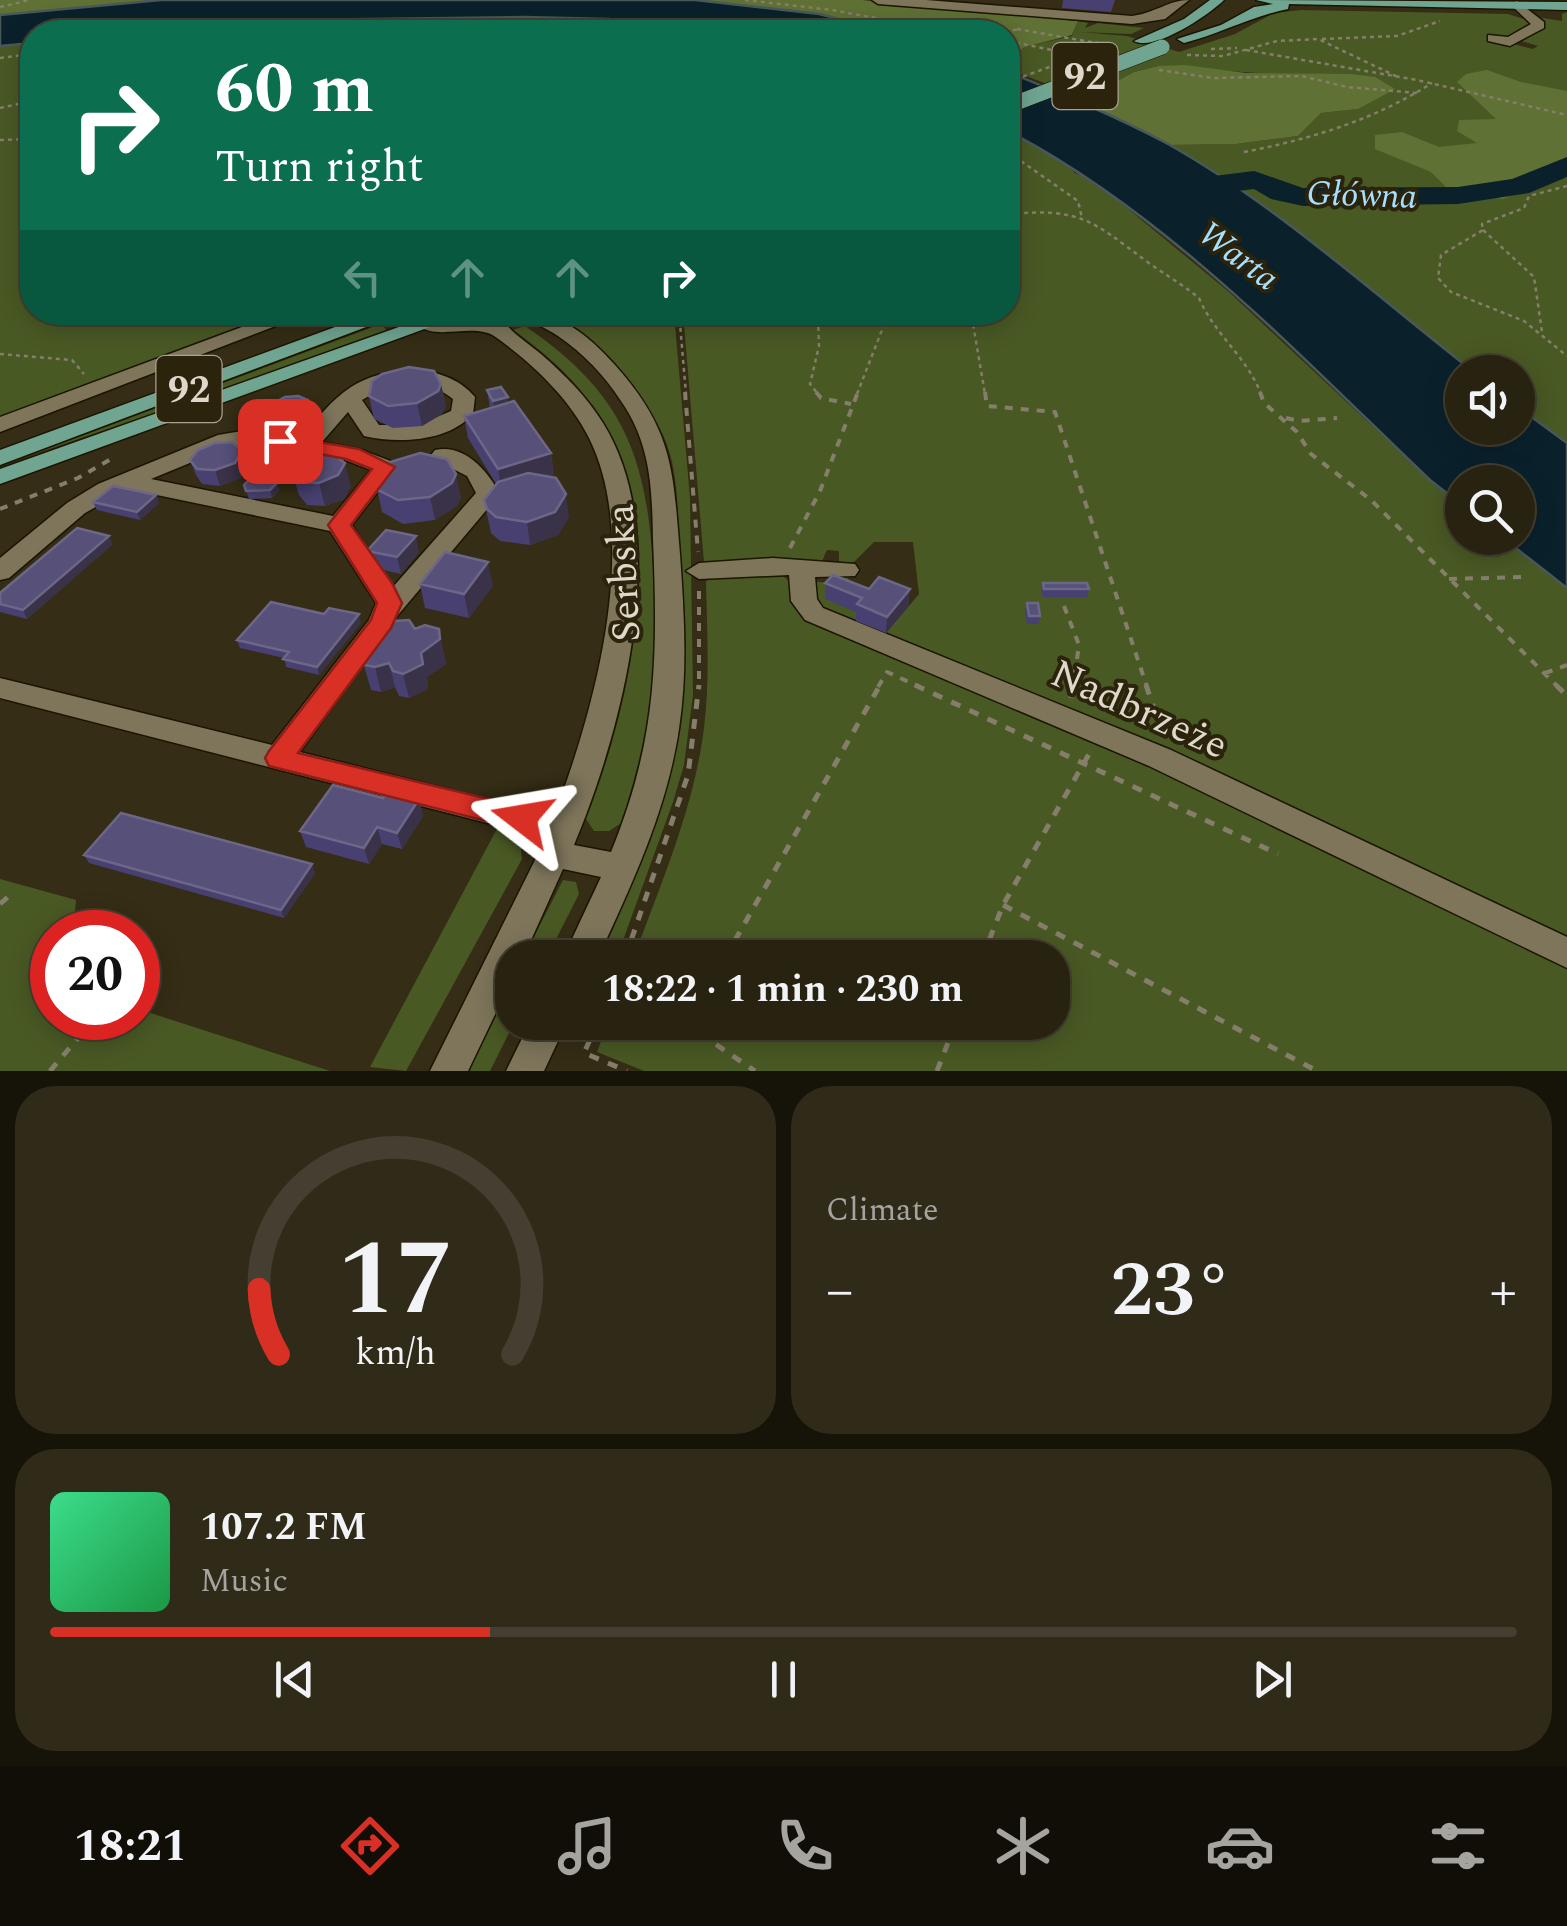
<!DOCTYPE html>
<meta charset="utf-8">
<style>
:root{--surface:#282210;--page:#302a19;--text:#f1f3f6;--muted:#a5a49f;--line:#443f30;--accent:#d93025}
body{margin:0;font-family:Spectral,serif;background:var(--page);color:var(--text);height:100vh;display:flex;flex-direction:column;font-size:38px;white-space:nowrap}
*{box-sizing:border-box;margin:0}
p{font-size:32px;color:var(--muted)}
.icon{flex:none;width:55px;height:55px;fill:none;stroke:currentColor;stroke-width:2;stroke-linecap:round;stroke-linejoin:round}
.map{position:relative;height:1071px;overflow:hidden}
.side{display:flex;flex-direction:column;gap:15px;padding:15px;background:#161309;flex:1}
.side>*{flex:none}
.guide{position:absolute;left:20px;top:20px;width:1000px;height:305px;border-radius:40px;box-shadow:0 5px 25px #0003,0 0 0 2px var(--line);background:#0b6e4f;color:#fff;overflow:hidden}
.fabs{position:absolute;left:1445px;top:355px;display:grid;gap:20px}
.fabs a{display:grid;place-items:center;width:90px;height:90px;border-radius:50%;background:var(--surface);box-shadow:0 5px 25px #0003,0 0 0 2px var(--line);font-size:50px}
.speed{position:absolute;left:30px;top:910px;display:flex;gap:20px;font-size:50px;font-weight:700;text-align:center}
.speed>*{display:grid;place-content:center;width:130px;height:130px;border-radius:50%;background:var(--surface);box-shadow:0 5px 25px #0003,0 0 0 2px var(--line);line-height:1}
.speed .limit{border:15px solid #d22;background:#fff;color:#111}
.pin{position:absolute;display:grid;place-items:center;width:85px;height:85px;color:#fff;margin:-42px;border-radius:20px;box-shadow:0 5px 15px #0006}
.me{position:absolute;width:110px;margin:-55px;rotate:284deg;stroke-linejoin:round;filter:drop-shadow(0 0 8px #0008)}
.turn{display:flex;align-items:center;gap:35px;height:210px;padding:0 30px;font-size:45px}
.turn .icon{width:130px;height:130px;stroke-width:2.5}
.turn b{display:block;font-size:70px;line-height:85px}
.lanes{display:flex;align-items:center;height:95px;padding:0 30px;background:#0003;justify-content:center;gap:50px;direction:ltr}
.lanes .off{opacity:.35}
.big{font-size:75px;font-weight:700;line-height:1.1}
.side .card{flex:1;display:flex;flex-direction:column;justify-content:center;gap:15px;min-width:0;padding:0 35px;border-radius:40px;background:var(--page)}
.side .dial{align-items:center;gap:0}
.dial svg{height:260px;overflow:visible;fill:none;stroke:var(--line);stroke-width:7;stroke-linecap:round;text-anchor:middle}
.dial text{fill:var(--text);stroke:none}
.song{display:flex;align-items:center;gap:30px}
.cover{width:120px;height:120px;border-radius:15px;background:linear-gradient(135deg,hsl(150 70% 55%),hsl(140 70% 35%))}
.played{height:10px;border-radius:5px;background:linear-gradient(90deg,var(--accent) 30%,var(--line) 30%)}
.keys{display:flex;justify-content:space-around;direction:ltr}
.heat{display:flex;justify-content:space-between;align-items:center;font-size:55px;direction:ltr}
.side .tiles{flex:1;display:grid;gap:15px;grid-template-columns:1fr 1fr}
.card:last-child{grid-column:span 2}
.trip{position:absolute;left:495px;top:940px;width:575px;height:100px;border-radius:40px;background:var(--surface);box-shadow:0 5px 25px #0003,0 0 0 2px var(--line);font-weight:700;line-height:100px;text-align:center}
.tab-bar{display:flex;height:160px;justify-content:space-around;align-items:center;background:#100e06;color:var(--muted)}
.tab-bar .icon{width:70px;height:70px}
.tab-bar .on{color:var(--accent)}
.tab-bar b{font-size:45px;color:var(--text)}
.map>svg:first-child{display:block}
.green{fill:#495924}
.forest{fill:#5f7134}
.water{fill:#0a212c;stroke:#49585b;stroke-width:2.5}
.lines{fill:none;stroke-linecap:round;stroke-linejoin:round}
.river{fill:#0a212c;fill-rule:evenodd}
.minor-casing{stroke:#1c1500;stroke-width:3}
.major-casing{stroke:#1c1500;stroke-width:3}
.path-far2{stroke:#857e6b;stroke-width:2.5;stroke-dasharray:4 4;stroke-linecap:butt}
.path-far1{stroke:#857e6b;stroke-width:4;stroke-dasharray:8 8;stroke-linecap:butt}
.path{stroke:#857e6b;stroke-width:5;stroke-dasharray:10 10;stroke-linecap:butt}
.minor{fill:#7e755b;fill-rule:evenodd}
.major{fill:#70a592;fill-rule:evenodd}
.major-bridge-casing{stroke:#1c1500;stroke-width:16;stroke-linecap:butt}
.path-bridge{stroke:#857e6b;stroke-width:2.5;stroke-dasharray:4 4;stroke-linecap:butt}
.major-bridge{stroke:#70a592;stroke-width:15}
.wall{fill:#474071}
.shaded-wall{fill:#393248}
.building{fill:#57517a;stroke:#6c6687;stroke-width:2.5}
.route{fill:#d93025;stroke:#8d1f18;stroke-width:2.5}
.labels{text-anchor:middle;stroke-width:8;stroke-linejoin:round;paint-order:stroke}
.far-water-label{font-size:35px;font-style:italic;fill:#a6dffd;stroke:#2b230b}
.shield{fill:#2b230b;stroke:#a8a291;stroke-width:2.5}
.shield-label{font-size:38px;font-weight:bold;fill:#ddd8ca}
.street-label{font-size:40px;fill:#ddd8ca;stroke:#2b230b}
</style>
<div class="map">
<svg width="1567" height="1071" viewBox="0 0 1567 1071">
<rect width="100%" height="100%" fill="#352d15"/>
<path class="green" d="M1301,10L1508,14L1536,23L1513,39H1493L1533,49L1538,46L1518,40L1540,29L1536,17L1562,21V14L1567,12V443L1518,407V372H1474L1294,230L1169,145L1236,144L1298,136L1321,113L1358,109L1351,74L1288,75L1158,66L1134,72L1089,96L1075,95L1008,69V57L1025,47L1072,36L1078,21L1088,23L1085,28L1098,23L1144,28L1131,34L1080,32L1127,36L1179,52L1235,34L1274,13Z
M524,17L609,19L706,32H132L286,20Z
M32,43V312L292,313L0,417V46Z
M1008,131L1060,158L1075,173L1093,180L1229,292L1430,480L1462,505V538H1503L1567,588V945L820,610L812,581L828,583L834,578L847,577L853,585L861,614L886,633L919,594L913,542H874L854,562H839V551L827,550L822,561L782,558L704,562L683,313L1008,312Z
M557,312L674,313L690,498L693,695L684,765L673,802L617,957H598C632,883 666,811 680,729C689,670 684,607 680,548C677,511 679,469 663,435C640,385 595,346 550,315Z
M381,324L389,333L14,461Z
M525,326C631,398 649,466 654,588C658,676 650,738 623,822L609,831H594L586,819C629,709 666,548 611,437C589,392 553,358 513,330Z
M781,574L792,584L797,607L1100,739L1567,962V1071H644L597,1052L608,1023L1052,1022V958L634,957C661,883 694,808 704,728C710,680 707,630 706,581L716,577Z
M499,825L512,828L508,836L520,843L522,859L406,1071L370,1067Z
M0,879L76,900L73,932H52V1018H138V1009L330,1071H0Z
M563,880L576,882L579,894L547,957L523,958Z
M512,980L514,1023L490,1071H468Z"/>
<path class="forest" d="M0,0H161L0,15Z
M695,0H862L1078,21L1072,35L1025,47L1008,57V32H891Z
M1185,65L1246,73L1351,74L1375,77L1395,89L1358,109L1321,113L1298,136L1236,144L1169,145L1070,97L1089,96L1134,72L1158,66Z
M1487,70L1521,82L1567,91V178L1552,179L1503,199L1451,192L1431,172L1375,149V135L1402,132L1439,147L1477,143L1457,131L1459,120L1496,119L1457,82L1466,74Z"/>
<path class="water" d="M161,0H695L819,14L891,32H706L609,19L524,17L286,20L132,32H32V43L0,46V15Z
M1008,72C1062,94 1116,116 1168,144C1278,206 1375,295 1474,372H1462V428H1518V407L1567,443V588L1503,538H1518V482H1462V505L1430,480C1298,354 1167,214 1008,131Z"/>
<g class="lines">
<path class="river" d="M1567,157V177L1529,193L1458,204L1303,206L1271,199L1254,189L1173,199L1163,196L1159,190L1163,184L1173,181L1254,171L1303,188L1458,187L1512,179Z"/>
<defs>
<path id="minor" d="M872,0H926L1132,16C1155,13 1169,0 1189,0L1165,19L1132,24L878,4Z
M1517,1L1544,22V28L1510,46L1488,41V35L1508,37L1531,24L1511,5Z
M282,312H312L0,432V417Z
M478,312H498C506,330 527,342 542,355C565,375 587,397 603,423C674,537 622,730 574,845L611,852C657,740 658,658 653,539C652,489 651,444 621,401C605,376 583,353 558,336C546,328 530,322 519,312C561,312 588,335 615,365C674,431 673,471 680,554C684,612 688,671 679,729C667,810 632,884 598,958H563L601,877L563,869L523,958H512V979L468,1071H430L538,854L530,834L0,698V678L272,745L369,620L376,603L330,531L128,489L85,513L9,578L0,580V558L67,503L98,484L218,435L254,429L301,438C316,420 331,400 351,387C387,364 446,362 475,397L473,414C448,442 398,444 364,436L348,412L322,442L359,449L393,462L397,467L352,525L392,588L476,493L467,476L435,460L431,455L435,450C464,443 488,471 500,494L398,615L300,752L554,816C593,713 642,544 589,438C570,399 532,363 497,338C475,321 437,342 418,325L428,319L482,320ZM407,383C425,384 438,387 453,399L451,411L418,425H379L362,400L383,388ZM254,443L345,460L371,470L333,516L151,479L231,446Z
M773,558L855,564L859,570L855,576L815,577L817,599L823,608L1171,750L1567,937V968L1149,766L805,620L791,601L789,575L699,579L686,571L699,563Z
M530,1022H567L544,1071H506Z"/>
<path id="major" d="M1210,0H1224C1209,15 1154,52 1134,41L1184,19Z
M1256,0L1567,2V10L1289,4L1288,9C1252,16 1220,34 1184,43L1177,39L1221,25L1254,7L1273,4Z
M376,312H406L0,465V450Z
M441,312H471L0,484V469Z"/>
</defs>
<use href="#minor" class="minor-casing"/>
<use href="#major" class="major-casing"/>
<path class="path-far2" d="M745,0L832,10L951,32
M0,7L30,0
M525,28L616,32
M1017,29L1108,45
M268,32L409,26L533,32
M1005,32L1019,29
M1322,39L1397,36L1440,21
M1008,41L1081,56
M1211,49L1237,48
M1246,50L1417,80L1567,115
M1187,55L1223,56L1277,41L1318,39L1400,78
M0,58L32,54
M1159,70L1213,78L1302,76L1347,87L1417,93
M0,108L32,101
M0,140L32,139
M1008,152L1078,201L1082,218
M1244,152C1311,139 1374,120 1432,83
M1567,186L1529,196L1524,208L1482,224L1483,230L1441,255L1438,278L1451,292L1524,321L1567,356
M1008,214C1081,208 1091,220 1146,261C1164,274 1182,284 1199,298C1214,334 1247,357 1261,394
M1483,230L1534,277L1542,332
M679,312L686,394
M818,319L819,346L810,384L818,394
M966,322L973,324L985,394
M0,354L72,360L84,374
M857,394L889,312"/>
<path class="path-far1" d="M685,392L698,552
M816,392L821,398L851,404
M985,392L987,406L1055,412L1147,687
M1260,392L1264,403L1297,432L1311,454L1371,500L1558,687
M1286,418L1300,421L1337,418
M0,509L78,478L116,456
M790,548L820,491L858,392
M1449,579L1524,577
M699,591V687
M1064,606L1079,645L1073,687
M1545,673L1567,665
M878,687L887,672L920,687"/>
<path class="path" d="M915,685L1278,854
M1146,685L1163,735
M1556,685L1567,696
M1071,698L1073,685
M0,904L10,895
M1003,905L1317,1071
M625,958L688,775L699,685
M725,958L880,685
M982,958L1003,905L1089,754
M598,1022L584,1053L627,1071
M683,1022L755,1071
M50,1071L95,1018
M937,1071L956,1022"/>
<use href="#minor" class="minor"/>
<use href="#major" class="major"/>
<defs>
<path id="major-bridge" d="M1008,106L1162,47"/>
</defs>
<use href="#major-bridge" class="major-bridge-casing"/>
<path class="path-bridge" d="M1008,82L1055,65"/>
<use href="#major-bridge" class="major-bridge"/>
</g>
<path class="wall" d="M1063,0H1115L1111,12L1062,8Z
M441,384L446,406L442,414L422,426L393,428L374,419L369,396Z
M487,390L508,397V403L551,453L554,476L551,477L569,517L558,535L530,545L500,541L491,533L484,500L496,484L468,438L464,416L490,408Z
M308,400L312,415L311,423L299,430L278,429L273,413Z
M327,451L351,486L344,499L325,506L307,505L299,495L292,472L294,470L252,462L249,455Z
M190,460L247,466L240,478L220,486L202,484L196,475Z
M375,479L461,497L457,506L435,520L403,524L382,512Z
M277,483L279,491L272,498L249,499L244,485Z
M156,495L159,503L140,520L97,510L93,502Z
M113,544L27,619L0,612V593Z
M367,551L419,552L401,574L371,567Z
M825,583L909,605L886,633L856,621V612L825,599Z
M1043,583L1089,589L1087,597H1043L1041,591Z
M420,584L493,586L469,618L425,608Z
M1027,603L1040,616L1039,624H1027L1025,611Z
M361,623L319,675L286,667L284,658L240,648L237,640Z
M415,629L444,653L446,664L427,677L428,689L409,698L399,696L395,687L381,692L371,690L361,655L379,644L383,638Z
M383,798L419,799L423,816L402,849L382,844L369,864L306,847L300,831Z
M84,855L315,873L284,918L89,863Z"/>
<path class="shaded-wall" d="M441,384L446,406L442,414L422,426L417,403Z
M508,397L511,419L497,423L493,401Z
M308,400L312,415L311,423L299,430L294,415Z
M242,451L247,466L240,478L220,486L215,470Z
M551,453L554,476L502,492L498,469Z
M345,463L351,486L344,499L325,506L319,483Z
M456,474L461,497L457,506L435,520L430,497Z
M277,483L279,491L272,498L270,490Z
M566,494L569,517L558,535L530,545L527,522Z
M156,495L159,503L140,520L137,512Z
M109,536L113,544L27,619L23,610Z
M416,536L419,552L401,574L397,557Z
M488,562L493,586L469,618L464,594Z
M910,589L909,605L886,633L887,617Z
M359,614L361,623L319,675L317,667Z
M439,629L446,664L427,677L428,689L409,698L403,674Z
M389,663L395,687L381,692L375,667Z
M419,799L423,816L402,849L397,833Z
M377,827L382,844L369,864L364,848Z
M312,864L315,873L284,918L281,910Z"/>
<path class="building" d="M409,367L434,371L441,384L438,391L417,403L388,406L369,396L372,381L382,374Z
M501,387L508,397L493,401L487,390Z
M298,396L308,400L307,408L294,415L273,413L274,403L285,397Z
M514,401L551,453L498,469L464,416Z
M265,440L327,451L324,454H316L298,464L249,455Z
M232,442L242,451L235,463L215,470L197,469L190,460L198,450L215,443Z
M420,453L447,459L456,474L452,483L430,497L398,500L376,489L375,479L390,462Z
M316,454H333L345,463L338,475L319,483L300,482L292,472L299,462Z
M528,473L556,478L566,494L555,512L527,522L496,517L487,509L484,500L498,482Z
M274,476L277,483L270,490L246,491L244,485L251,478Z
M113,486L156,495L137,512L93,502Z
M77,528L109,536L23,610L0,604V593Z
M386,530L416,536L397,557L367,551Z
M445,552L488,562L464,594L420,584Z
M833,575L869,589L879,577L910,589L887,617L857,604L862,598L825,583Z
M1043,583H1087L1089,589H1044Z
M271,602L324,614L329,608L359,614L317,667L283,659L289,652L237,640Z
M1027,603H1038L1040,616H1029Z
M409,620L415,629L425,625L439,629L440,639L421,653L423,664L403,674L393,671L389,663L375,667L365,665L361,655L379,644L383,638L381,630L393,621Z
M333,785L383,798L387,792L419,799L397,833L377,827L364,848L300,831Z
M121,813L312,864L281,910L84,855Z"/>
<path class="route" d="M280,435L359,449L395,467L351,525L392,583L402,603L391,628L298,753L522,807L532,810L537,818L532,827L522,830L269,766L265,758L269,751L371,620L377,603L328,525L372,469L346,459L273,445L270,441L273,437Z"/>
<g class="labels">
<g class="far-water-label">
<text transform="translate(1362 194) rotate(2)" y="12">Główna</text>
<text transform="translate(1239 255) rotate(37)" y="12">Warta</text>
</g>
<g class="shield">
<rect x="1052.5" y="43" width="65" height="66" rx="8"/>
<rect x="156.5" y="356" width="65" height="66" rx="8"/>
</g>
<g class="shield-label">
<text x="1085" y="89">92</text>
<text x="189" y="402">92</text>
</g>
<g class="street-label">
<text transform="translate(622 573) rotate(-93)" y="14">Serbska</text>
<text transform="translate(1140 708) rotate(24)" y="14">Nadbrzeże</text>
</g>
</g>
</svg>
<div class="fabs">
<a><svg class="icon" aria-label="sound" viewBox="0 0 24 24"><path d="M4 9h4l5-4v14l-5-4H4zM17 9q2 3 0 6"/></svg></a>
<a><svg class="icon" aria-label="search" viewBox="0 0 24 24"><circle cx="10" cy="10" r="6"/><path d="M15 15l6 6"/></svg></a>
</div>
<div class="speed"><div class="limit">20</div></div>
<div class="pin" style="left:280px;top:441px;background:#d93025"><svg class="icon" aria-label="arrive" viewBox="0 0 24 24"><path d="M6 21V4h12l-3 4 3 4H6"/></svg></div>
<svg class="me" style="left:522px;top:818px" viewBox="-20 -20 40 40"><path d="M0-17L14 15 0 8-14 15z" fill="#d93025" stroke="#fff" stroke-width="4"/></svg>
<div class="trip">18:22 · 1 min · 230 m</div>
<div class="guide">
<div class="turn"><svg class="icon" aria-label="right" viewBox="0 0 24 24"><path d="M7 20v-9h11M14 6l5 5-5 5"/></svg><div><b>60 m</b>Turn right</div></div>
<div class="lanes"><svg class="icon off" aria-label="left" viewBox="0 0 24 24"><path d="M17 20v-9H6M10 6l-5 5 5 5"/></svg><svg class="icon off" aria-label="ahead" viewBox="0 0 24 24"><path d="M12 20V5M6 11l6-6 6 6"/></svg><svg class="icon off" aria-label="ahead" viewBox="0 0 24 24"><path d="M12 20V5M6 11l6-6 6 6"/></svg><svg class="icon" aria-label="right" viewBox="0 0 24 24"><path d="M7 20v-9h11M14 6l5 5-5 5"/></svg></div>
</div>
</div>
<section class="side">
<div class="tiles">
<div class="card dial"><svg viewBox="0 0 100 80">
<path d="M14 69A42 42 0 1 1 86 69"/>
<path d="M14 69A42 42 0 0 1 8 49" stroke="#d93025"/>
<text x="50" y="56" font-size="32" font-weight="700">17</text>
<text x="50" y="72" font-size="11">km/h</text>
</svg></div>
<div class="card"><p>Climate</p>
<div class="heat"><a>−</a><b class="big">23°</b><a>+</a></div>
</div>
<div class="card">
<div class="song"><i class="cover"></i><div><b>107.2 FM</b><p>Music</p></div></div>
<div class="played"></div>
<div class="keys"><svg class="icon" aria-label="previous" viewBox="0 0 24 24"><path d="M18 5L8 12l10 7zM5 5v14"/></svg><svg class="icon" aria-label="pause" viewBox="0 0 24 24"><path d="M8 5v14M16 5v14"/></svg><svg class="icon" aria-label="next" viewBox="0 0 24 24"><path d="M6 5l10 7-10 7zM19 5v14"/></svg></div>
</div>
</div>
</section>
<nav class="tab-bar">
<b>18:21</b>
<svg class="icon on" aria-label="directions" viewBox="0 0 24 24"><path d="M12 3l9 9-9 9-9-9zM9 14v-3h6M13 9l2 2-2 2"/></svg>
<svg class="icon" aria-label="music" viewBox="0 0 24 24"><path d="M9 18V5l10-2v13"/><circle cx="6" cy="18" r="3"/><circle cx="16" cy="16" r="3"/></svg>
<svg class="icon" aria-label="phone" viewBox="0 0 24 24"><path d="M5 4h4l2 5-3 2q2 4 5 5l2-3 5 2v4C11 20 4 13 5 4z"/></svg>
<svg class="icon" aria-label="climate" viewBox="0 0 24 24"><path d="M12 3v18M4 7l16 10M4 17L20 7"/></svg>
<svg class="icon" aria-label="car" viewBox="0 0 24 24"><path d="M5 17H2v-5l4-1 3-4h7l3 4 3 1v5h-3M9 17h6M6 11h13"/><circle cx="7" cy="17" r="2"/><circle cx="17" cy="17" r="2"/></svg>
<svg class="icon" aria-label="filters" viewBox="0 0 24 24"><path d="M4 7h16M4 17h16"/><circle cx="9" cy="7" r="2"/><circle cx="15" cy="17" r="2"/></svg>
</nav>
